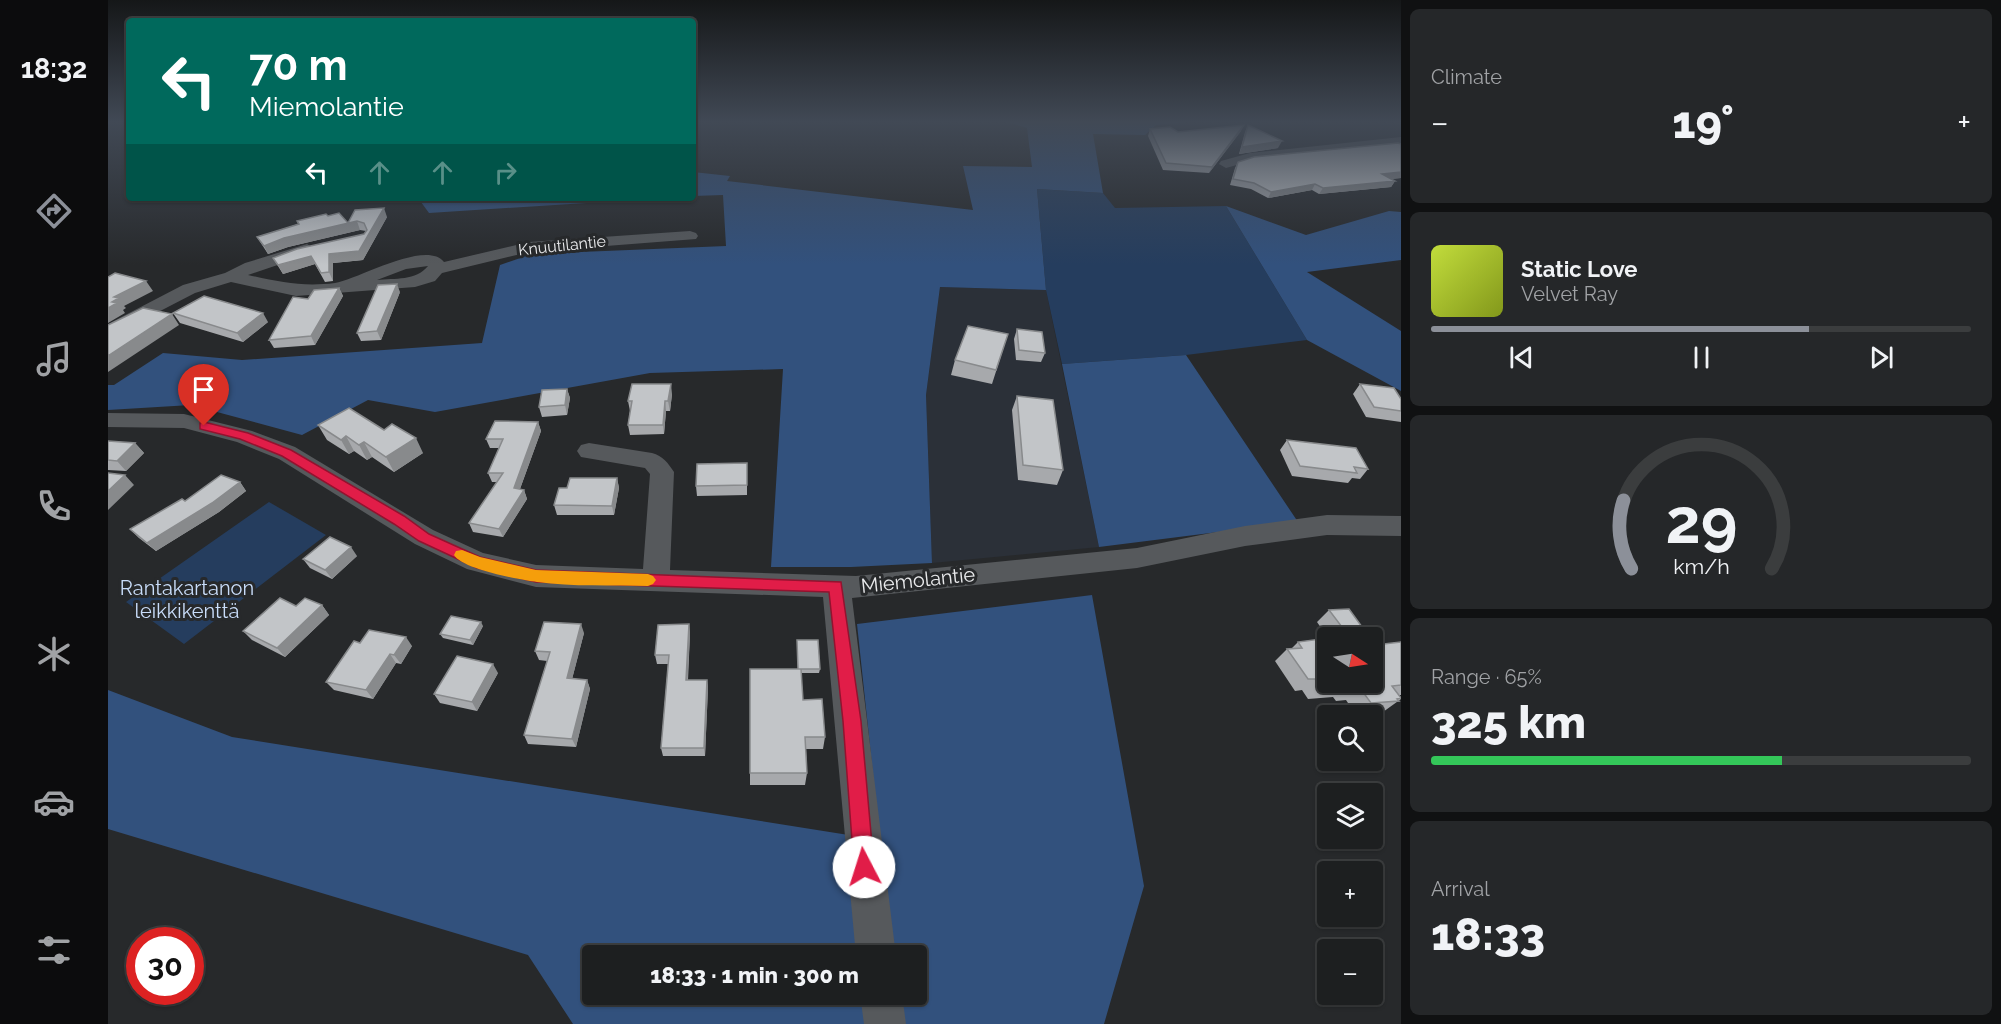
<!DOCTYPE html>
<meta charset="utf-8">
<style>
:root{--surface:#1d1f20;--page:#252729;--text:#f1f3f6;--muted:#a0a2a5;--line:#3b3d3e;--accent:#8c9099}
body{margin:0;font-family:Raleway,sans-serif;background:var(--page);color:var(--text);height:100vh;display:flex;flex-direction:column;font-size:22px;white-space:nowrap}
*{box-sizing:border-box;margin:0}
p{font-size:20px;color:var(--muted)}
.icon{flex:none;width:33px;height:33px;fill:none;stroke:currentColor;stroke-width:2;stroke-linecap:round;stroke-linejoin:round}
.map{position:relative;flex:1;overflow:hidden}
.drawer{display:flex;flex-direction:column;gap:9px;padding:9px;background:#101112;width:600px}
.drawer>*{flex:none}
.banner{position:absolute;left:18px;top:18px;width:570px;height:183px;border-radius:6px;box-shadow:0 2px 4px #0004,0 0 0 2px var(--line);background:#00695c;color:#fff;overflow:hidden}
.needle{width:39px;rotate:102deg}
.buttons{position:absolute;left:1209px;top:627px;display:grid;gap:12px}
.buttons a{display:grid;place-items:center;width:66px;height:66px;border-radius:6px;background:var(--surface);box-shadow:0 2px 4px #0004,0 0 0 2px var(--line);font-size:30px}
.speed{position:absolute;left:18px;top:927px;display:flex;gap:12px;font-size:30px;font-weight:700;text-align:center}
.speed>*{display:grid;place-content:center;width:78px;height:78px;border-radius:50%;background:var(--surface);box-shadow:0 2px 4px #0004,0 0 0 2px var(--line);line-height:1}
.speed .limit{border:9px solid #d22;background:#fff;color:#111}
.pin{position:absolute;display:grid;place-items:center;width:51px;height:51px;color:#fff;margin:-62px -26px;border-radius:50% 50% 50% 0;rotate:-45deg;box-shadow:0 0 6px #0007}
.pin .icon{rotate:45deg}
.me{position:absolute;width:66px;margin:-33px;rotate:355deg;stroke-linejoin:round;filter:drop-shadow(0 0 4px #0008)}
.turn{display:flex;align-items:center;gap:21px;height:126px;padding:0 24px;font-size:27px}
.turn .icon{width:78px;height:78px;stroke-width:2.5}
.turn b{display:block;font-size:42px;line-height:51px}
.lanes{display:flex;align-items:center;height:57px;padding:0 24px;background:#0003;justify-content:center;gap:30px;direction:ltr}
.lanes .off{opacity:.35}
.big{font-size:45px;font-weight:800;line-height:1.1}
.drawer .card{flex:1;display:flex;flex-direction:column;justify-content:center;gap:9px;min-width:0;padding:0 21px;border-radius:9px;background:var(--page)}
.drawer .dial{align-items:center;gap:0}
.dial svg{height:156px;overflow:visible;fill:none;stroke:var(--line);stroke-width:7;stroke-linecap:round;text-anchor:middle}
.dial text{fill:var(--text);stroke:none}
.song{display:flex;align-items:center;gap:18px}
.cover{width:72px;height:72px;border-radius:9px;background:linear-gradient(135deg,hsl(70 70% 55%),hsl(70 70% 35%))}
.played{height:6px;border-radius:3px;background:linear-gradient(90deg,var(--accent) 70%,var(--line) 70%)}
.keys{display:flex;justify-content:space-around;direction:ltr}
.heat{display:flex;justify-content:space-between;align-items:center;font-size:33px;direction:ltr}
.charge{height:9px;border-radius:4px;background:linear-gradient(90deg,#34c759 65%,var(--line) 0)}
.trip{position:absolute;left:474px;top:945px;width:345px;height:60px;border-radius:6px;background:var(--surface);box-shadow:0 2px 4px #0004,0 0 0 2px var(--line);font-weight:800;line-height:60px;text-align:center}
main{display:flex;flex:1;min-height:0}
.menu{display:flex;flex-direction:column;width:108px;justify-content:space-around;align-items:center;background:#0c0c0d;color:var(--muted)}
.menu .icon{width:42px;height:42px}
.menu .current{color:var(--accent)}
.menu b{font-size:27px;color:var(--text)}
.map>svg:first-child{display:block}
.built{fill:#2b3038}
.green{fill:#253d5e}
.forest{fill:#32517d;fill-rule:evenodd}
.lines{fill:none;stroke-linecap:round;stroke-linejoin:round}
.minor{fill:#56595c;fill-rule:evenodd}
.wall{fill:#a7a9ac}
.shaded-wall{fill:#888a8c}
.building{fill:#c2c5c8;stroke:#888a8c;stroke-width:1.5}
.route{fill:#e11d48;stroke:#92132f;stroke-width:1.5}
.slow{fill:#f59e0b}
.labels{text-anchor:middle;stroke-width:6;stroke-linejoin:round;paint-order:stroke}
.far-street-label{font-size:16px;fill:#e8e9eb;stroke:#27292b}
.street-label{font-size:20px;fill:#e8e9eb;stroke:#27292b}
.park-label{font-size:20px;fill:#c9ddfa;stroke:#27292b}
</style>
<main>
<nav class="menu">
<b>18:32</b>
<svg class="icon current" aria-label="directions" viewBox="0 0 24 24"><path d="M12 3l9 9-9 9-9-9zM9 14v-3h6M13 9l2 2-2 2"/></svg>
<svg class="icon" aria-label="music" viewBox="0 0 24 24"><path d="M9 18V5l10-2v13"/><circle cx="6" cy="18" r="3"/><circle cx="16" cy="16" r="3"/></svg>
<svg class="icon" aria-label="phone" viewBox="0 0 24 24"><path d="M5 4h4l2 5-3 2q2 4 5 5l2-3 5 2v4C11 20 4 13 5 4z"/></svg>
<svg class="icon" aria-label="climate" viewBox="0 0 24 24"><path d="M12 3v18M4 7l16 10M4 17L20 7"/></svg>
<svg class="icon" aria-label="car" viewBox="0 0 24 24"><path d="M5 17H2v-5l4-1 3-4h7l3 4 3 1v5h-3M9 17h6M6 11h13"/><circle cx="7" cy="17" r="2"/><circle cx="17" cy="17" r="2"/></svg>
<svg class="icon" aria-label="filters" viewBox="0 0 24 24"><path d="M4 7h16M4 17h16"/><circle cx="9" cy="7" r="2"/><circle cx="15" cy="17" r="2"/></svg>
</nav>
<div class="map">
<svg width="1293" height="1024" viewBox="0 0 1293 1024">
<rect width="100%" height="100%" fill="#27292b"/>
<path class="built" d="M832,287L938,290L991,547L824,563L818,395Z"/>
<path class="green" d="M929,189L995,193L1007,208L1118,206L1199,340L1078,355L954,364L938,290Z
M161,502L218,535L76,644L18,602Z"/>
<path class="forest" d="M900,122H1081L1048,125L1037,135L985,134L995,193L929,189L938,290L832,287L818,395L824,563L743,567H663L675,369L542,373L327,412L260,400L194,435L83,405L0,410V385H6L55,353L134,360L374,343L392,265L424,254L618,246L615,195L585,196V172L622,176L619,181L865,210L855,166L924,167L919,128Z
M310,198H557L321,213Z
M1118,206L1198,235L1281,211L1293,212V260L1199,272L1293,331V391L1199,340Z
M1078,355L1190,522L991,547L954,364Z
M984,595L1036,886L996,1024H465L420,955L0,829V690L124,737L772,840L749,624ZM484,956H808V994H484Z"/>
<g class="lines">
<path class="minor" d="M1293,137V145L1143,161L1118,168L1111,164L1113,161L1142,153Z
M582,231L588,233L590,236L588,239L421,252L334,273L327,281L307,287L188,296L123,282L87,293L0,338V324L75,285L117,273L137,263L199,244L207,249L205,253L140,275C171,282 195,287 227,283C249,280 318,239 336,262L421,242ZM320,266C308,281 287,278 269,280L298,269Z
M0,413L76,414L144,431L187,447L325,530L375,553L428,565L535,569L542,474L537,468L473,457L469,451L473,445L481,443L544,453C555,456 560,463 566,472L562,570L748,576L1029,548L1137,526L1219,515L1293,516V536L1219,535L1137,546L1029,568L744,598L788,956H748L715,597L428,587L359,569L307,544L171,459L129,442L76,428L0,427Z
M752,994H794L798,1024H756Z"/>
</g>
<path class="wall" d="M1140,125L1170,148L1131,154L1137,132Z
M1042,129L1070,132L1133,131L1101,173L1055,170L1040,136Z
M1293,144V178L1283,179L1287,181L1283,187L1211,194L1204,190L1160,198L1143,189L1122,185L1127,168L1130,162Z
M220,216L240,223L279,217L255,260L225,263V281L217,282L207,264L175,274L165,258L256,234L258,231L252,230L180,247L160,254L149,237L190,224L189,221Z
M231,288L235,296L207,345L166,348L161,340L200,299Z
M292,292L273,340L253,341L249,333Z
M65,313L160,322L135,342L72,323Z
M909,329L937,353L933,362L908,360L906,339Z
M900,334L884,384L843,375L847,360Z
M1252,384L1293,399V422L1258,417L1245,394Z
M459,389L462,398L459,415L434,417L431,407Z
M564,394L562,411H558L556,434L522,435L520,425L522,411L520,401Z
M909,396L955,470L949,485L910,480L904,410Z
M430,422L433,431L412,489L416,490L419,499L395,537L365,532L361,523L389,482H384L380,473L391,448H382L378,439Z
M210,425L315,453L286,472L264,457L259,460L246,451L241,454L219,440Z
M1179,440L1260,469L1252,479L1244,478L1240,483L1184,476L1172,450Z
M0,442L27,443L36,453L18,471L0,470Z
M639,463V495L589,496L588,486Z
M509,478L511,488L506,515H449L446,505L459,488Z
M132,482L138,491L111,512L48,551L31,538L22,529L77,501Z
M249,556L224,579L202,568L195,559Z
M214,605L221,615L177,657L144,640L135,631L188,606Z
M1221,610L1262,638H1220L1209,622Z
M581,624L582,634L580,680H599L600,688L597,756H555L553,748L560,664H549L547,655Z
M375,626L365,645L335,638L332,634Z
M476,633L464,679L479,680L482,689L468,747L420,744L416,735L439,661L431,660L427,651Z
M689,640L712,669L711,673H693L695,700L717,737L715,749H698L699,773L697,785H642V669H690Z
M1190,642L1267,645L1293,642V695H1291L1293,699L1275,712L1248,715L1238,700L1228,701L1225,697L1200,699L1194,690L1187,691L1167,661L1179,649H1183Z
M252,643L304,646L293,664L288,663L265,699L226,690L218,682Z
M390,673L369,711L332,703L326,694Z"/>
<path class="shaded-wall" d="M1136,125L1133,131L1101,173L1104,167Z
M1174,141L1170,148L1131,154L1134,147Z
M1293,172V178L1270,180L1274,174Z
M1287,181L1283,187L1211,194L1215,188Z
M1207,184L1204,190L1160,198L1163,192Z
M276,208L279,217L255,260L225,263V281L221,272V254L251,251Z
M249,221L252,230L180,247L160,254L156,246L176,238Z
M203,256L207,264L175,274L170,265Z
M38,281L45,291L16,306L18,308L15,310L17,313L0,323V308L6,297Z
M289,284L292,292L273,340L269,331Z
M231,288L235,296L207,345L203,336Z
M155,313L160,322L135,342L129,333Z
M64,314L71,325L0,372V356Z
M563,384L564,394L562,411L560,401Z
M459,389L462,398L459,415L457,405Z
M557,401L558,411L556,434L555,425Z
M430,422L433,431L409,497L406,488Z
M238,436L246,451L241,454L233,440Z
M308,438L315,453L286,472L278,457Z
M256,442L264,457L259,460L251,445Z
M27,443L36,453L18,471L9,461Z
M17,475L26,485L0,510V491Z
M509,478L511,488L506,515L504,506Z
M132,482L138,491L111,512L48,551L39,543Z
M416,490L419,499L395,537L391,529Z
M243,547L249,556L224,579L217,570Z
M214,605L221,615L177,657L169,648Z
M373,622L375,626L365,645L362,640Z
M473,624L476,633L462,687L459,678Z
M581,624L582,634L579,689L578,680Z
M298,637L304,646L293,664L286,655Z
M282,654L288,663L265,699L258,690Z
M385,664L390,673L369,711L364,702Z
M479,680L482,689L468,747L464,739Z
M599,680L600,688L597,756L596,748Z"/>
<path class="building" d="M1136,125L1104,167L1058,163L1042,129L1062,127L1070,132Z
M1140,125L1174,141L1134,147Z
M1290,143L1293,144V172L1274,174L1287,181L1215,188L1207,184L1163,192L1146,183L1125,179L1130,162L1146,157Z
M276,208L251,251L221,254V272L213,273L203,256L170,265L165,258L189,249L256,234L259,230L256,223L249,221L176,238L156,246L149,237L191,224L189,221L218,214L220,216L231,213L240,223L247,210Z
M7,273L38,281L6,297L11,298L4,302L9,303L0,308V277Z
M289,284L269,331L249,333L270,285Z
M231,288L203,336L161,340L185,297L200,299L206,290Z
M96,296L155,313L129,333L65,313Z
M35,308L64,314L0,356V325Z
M860,326L900,334L888,370L847,360Z
M909,329L934,332L937,353L911,350Z
M524,384H563L560,401H557L555,425H520L524,401H520Z
M1252,384L1286,388L1293,399V411L1266,407Z
M459,389L457,405L431,407L434,390Z
M909,396L945,400L955,470L915,465Z
M241,408L276,430L284,424L308,438L278,457L256,442L251,445L238,436L233,440L210,425Z
M387,421L430,422L406,488L416,490L391,529L361,523L395,473H380L395,439H378Z
M1179,440L1248,448L1260,469L1246,467L1249,473L1192,466Z
M0,442V441L27,443L9,461L0,460Z
M639,463V485L588,486L589,464Z
M0,473L17,475L0,491Z
M113,475L132,482L104,503L39,543L22,529L74,499L77,501Z
M462,478H509L504,506L446,505L451,488H459Z
M222,537L243,547L217,570L195,559Z
M172,598L188,606L197,598L214,605L169,648L135,631Z
M1241,609L1262,638H1223L1240,635L1221,610Z
M343,616L373,622L362,640L332,634Z
M436,622L473,624L459,678L479,680L464,739L416,735L442,652L427,651Z
M581,624L578,680H599L596,748H553L561,655H547L550,625Z
M261,630L298,637L286,655L282,654L258,690L218,682L246,641L252,643Z
M1220,638V682H1264V641L1267,645L1293,642V685L1284,686L1293,698L1289,699L1291,701L1263,703L1252,688L1242,689L1239,685L1213,688L1207,679H1200L1179,649L1194,648L1190,642Z
M689,640H710L712,669H690Z
M349,656L385,664L364,702L326,694Z
M642,669H693L695,700L714,699L717,737H697L699,773H642Z"/>
<linearGradient id="sky" x2="0" y2="1"><stop stop-color="#151718"/><stop offset="0.46" stop-color="#414955"/><stop offset="1" stop-color="#414955" stop-opacity="0"/></linearGradient>
<rect width="1293" height="265" fill="url(#sky)"/>
<path class="route" d="M96,422L140,433L183,450L296,516L321,534L372,557L428,570L733,582L753,721L766,867L763,874L756,877L749,874L746,867L735,721L721,592L428,582L369,568L311,541L286,524L174,456L132,439L92,429V423Z"/>
<path class="slow" d="M354,550L372,557L428,570L540,574L545,576L548,580L545,584L540,586C504,585 465,587 429,582C412,580 354,569 346,555L348,551Z"/>
<g class="labels">
<g class="far-street-label">
<text transform="translate(454 245) rotate(-6)" y="6">Knuutilantie</text>
</g>
<g class="street-label">
<text transform="translate(810 580) rotate(-6)" y="7">Miemolantie</text>
</g>
<g class="park-label">
<text x="79" y="595">Rantakartanon<tspan x="79" dy="23">leikkikenttä</tspan></text>
</g>
</g>
</svg>
<div class="buttons">
<a><svg class="needle" viewBox="-14 -14 28 28"><path d="M0-13l5 13h-10z" fill="#e53935"/><path d="M0 13l5-13h-10z" fill="#a0a2a5"/></svg></a>
<a><svg class="icon" aria-label="search" viewBox="0 0 24 24"><circle cx="10" cy="10" r="6"/><path d="M15 15l6 6"/></svg></a>
<a><svg class="icon" aria-label="layers" viewBox="0 0 24 24"><path d="M12 4l9 5-9 5-9-5zM3 14l9 5 9-5"/></svg></a>
<a>+</a>
<a>−</a>
</div>
<div class="speed"><div class="limit">30</div></div>
<div class="pin" style="left:96px;top:426px;background:#d93025"><svg class="icon" aria-label="arrive" viewBox="0 0 24 24"><path d="M6 21V4h12l-3 4 3 4H6"/></svg></div>
<svg class="me" style="left:756px;top:867px" viewBox="-20 -20 40 40"><circle r="19" fill="#fff"/><path d="M0-13L10 11 0 6-10 11z" fill="#e11d48"/></svg>
<div class="trip">18:33 · 1 min · 300 m</div>
<div class="banner">
<div class="turn"><svg class="icon" aria-label="left" viewBox="0 0 24 24"><path d="M17 20v-9H6M10 6l-5 5 5 5"/></svg><div><b>70 m</b>Miemolantie</div></div>
<div class="lanes"><svg class="icon" aria-label="left" viewBox="0 0 24 24"><path d="M17 20v-9H6M10 6l-5 5 5 5"/></svg><svg class="icon off" aria-label="ahead" viewBox="0 0 24 24"><path d="M12 20V5M6 11l6-6 6 6"/></svg><svg class="icon off" aria-label="ahead" viewBox="0 0 24 24"><path d="M12 20V5M6 11l6-6 6 6"/></svg><svg class="icon off" aria-label="right" viewBox="0 0 24 24"><path d="M7 20v-9h11M14 6l5 5-5 5"/></svg></div>
</div>
</div>
<section class="drawer">
<div class="card"><p>Climate</p>
<div class="heat"><a>−</a><b class="big">19°</b><a>+</a></div>
</div>
<div class="card">
<div class="song"><i class="cover"></i><div><b>Static Love</b><p>Velvet Ray</p></div></div>
<div class="played"></div>
<div class="keys"><svg class="icon" aria-label="previous" viewBox="0 0 24 24"><path d="M18 5L8 12l10 7zM5 5v14"/></svg><svg class="icon" aria-label="pause" viewBox="0 0 24 24"><path d="M8 5v14M16 5v14"/></svg><svg class="icon" aria-label="next" viewBox="0 0 24 24"><path d="M6 5l10 7-10 7zM19 5v14"/></svg></div>
</div>
<div class="card dial"><svg viewBox="0 0 100 80">
<path d="M14 69A42 42 0 1 1 86 69"/>
<path d="M14 69A42 42 0 0 1 10 34" stroke="#8c9099"/>
<text x="50" y="56" font-size="32" font-weight="700">29</text>
<text x="50" y="72" font-size="11">km/h</text>
</svg></div>
<div class="card"><p>Range · 65%</p><b class="big">325 km</b><div class="charge"></div></div>
<div class="card"><p>Arrival</p><b class="big">18:33</b></div>
</section>
</main>
